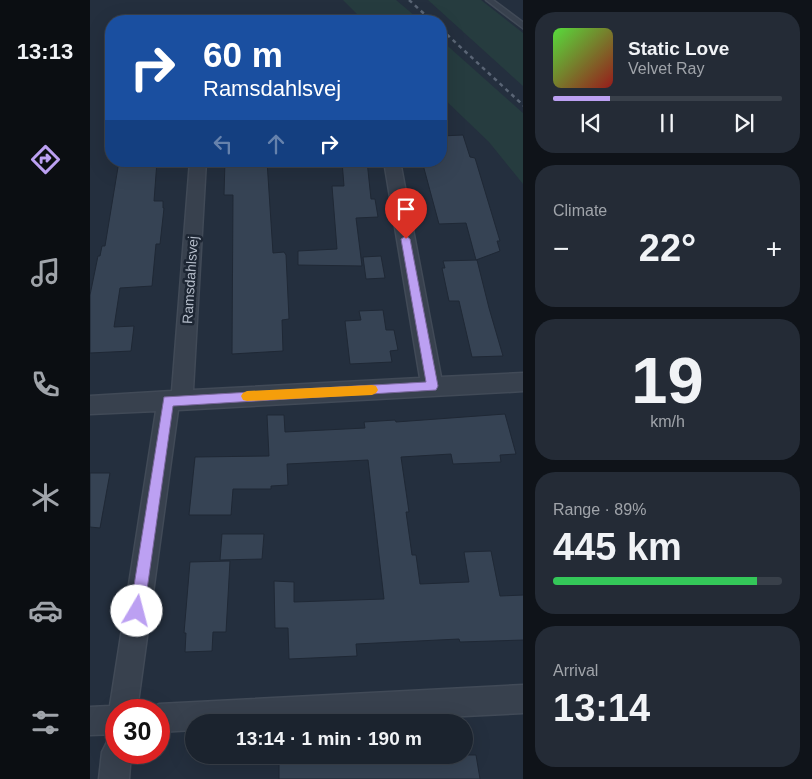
<!DOCTYPE html>
<meta charset="utf-8">
<style>
:root{--surface:#1b232e;--page:#242b36;--text:#f1f3f6;--muted:#a0a4aa;--line:#39404a;--accent:#bca0f2}
body{margin:0;font-family:Arial,sans-serif;background:var(--page);color:var(--text);height:100vh;display:flex;flex-direction:column;font-size:19px;white-space:nowrap}
*{box-sizing:border-box;margin:0}
p{font-size:16px;color:var(--muted)}
.icon{flex:none;width:28px;height:28px;fill:none;stroke:currentColor;stroke-width:2;stroke-linecap:round;stroke-linejoin:round}
.map{position:relative;flex:1;overflow:hidden}
.details{display:flex;flex-direction:column;gap:12px;padding:12px;background:#0f1319;width:289px}
.details>*{flex:none}
.banner{position:absolute;left:15px;top:15px;width:342px;height:152px;border-radius:20px;box-shadow:0 5px 20px #0002,0 0 0 1px var(--line);background:#1a4fa0;color:#fff;overflow:hidden}
.speed{position:absolute;left:15px;top:699px;display:flex;gap:10px;font-size:25px;font-weight:700;text-align:center}
.speed>*{display:grid;place-content:center;width:65px;height:65px;border-radius:50%;background:var(--surface);box-shadow:0 5px 20px #0002,0 0 0 1px var(--line);line-height:1}
.speed .limit{border:8px solid #d22;background:#fff;color:#111}
.pin{position:absolute;display:grid;place-items:center;width:42px;height:42px;color:#fff;margin:-51px -21px;border-radius:50% 50% 50% 0;rotate:-45deg;box-shadow:0 0 5px #0007}
.pin .icon{rotate:45deg}
.me{position:absolute;width:55px;margin:-28px;rotate:8deg;stroke-linejoin:round;filter:drop-shadow(0 0 4px #0008)}
.turn{display:flex;align-items:center;gap:18px;height:105px;padding:0 15px;font-size:22px}
.turn .icon{width:65px;height:65px;stroke-width:2.5}
.turn b{display:block;font-size:35px;line-height:42px}
.lanes{display:flex;align-items:center;height:48px;padding:0 15px;background:#0003;justify-content:center;gap:25px;direction:ltr}
.lanes .off{opacity:.35}
.big{font-size:38px;font-weight:800;line-height:1.1}
.details .card{flex:1;display:flex;flex-direction:column;justify-content:center;gap:8px;min-width:0;padding:0 18px;border-radius:20px;background:var(--page)}
.details .dial{align-items:center;gap:0}
.dial b{font-size:65px;line-height:1}
.song{display:flex;align-items:center;gap:15px}
.cover{width:60px;height:60px;border-radius:8px;background:linear-gradient(135deg,hsl(110 70% 55%),hsl(0 70% 35%))}
.played{height:5px;border-radius:2px;background:linear-gradient(90deg,var(--accent) 25%,var(--line) 25%)}
.keys{display:flex;justify-content:space-around;direction:ltr}
.heat{display:flex;justify-content:space-between;align-items:center;font-size:28px;direction:ltr}
.charge{height:8px;border-radius:4px;background:linear-gradient(90deg,#34c759 89%,var(--line) 0)}
.trip{position:absolute;left:95px;top:714px;width:288px;height:50px;border-radius:25px;background:var(--surface);box-shadow:0 5px 20px #0002,0 0 0 1px var(--line);font-weight:800;line-height:50px;text-align:center}
main{display:flex;flex:1;min-height:0}
.menu{display:flex;flex-direction:column;width:90px;justify-content:space-around;align-items:center;background:#0b0e12;color:var(--muted)}
.menu .icon{width:35px;height:35px}
.menu .on{color:var(--accent)}
.menu b{font-size:22px;color:var(--text)}
.map>svg:first-child{display:block}
.green{fill:#263c3f}
.building{fill:#364354;stroke:#1f2835}
.lines{fill:none;stroke-linecap:round;stroke-linejoin:round}
.lane-casing{stroke:#414a57;stroke-width:3}
.street-casing{stroke:#414a57;stroke-width:3}
.lane{fill:#38414e;fill-rule:evenodd}
.street{fill:#38414e;fill-rule:evenodd}
.rail{stroke:#5a6575;stroke-width:2.5;stroke-dasharray:4 4;stroke-linecap:butt}
.route{fill:#bca0f2;stroke:#7a689d}
.slow{fill:#f59e0b}
.labels{text-anchor:middle;stroke-width:5;stroke-linejoin:round;paint-order:stroke}
.street-label{font-size:14px;fill:#b4bcc9;stroke:#1d2633}
</style>
<main>
<nav class="menu">
<b>13:13</b>
<svg class="icon on" aria-label="directions" viewBox="0 0 24 24"><path d="M12 3l9 9-9 9-9-9zM9 14v-3h6M13 9l2 2-2 2"/></svg>
<svg class="icon" aria-label="music" viewBox="0 0 24 24"><path d="M9 18V5l10-2v13"/><circle cx="6" cy="18" r="3"/><circle cx="16" cy="16" r="3"/></svg>
<svg class="icon" aria-label="phone" viewBox="0 0 24 24"><path d="M5 4h4l2 5-3 2q2 4 5 5l2-3 5 2v4C11 20 4 13 5 4z"/></svg>
<svg class="icon" aria-label="climate" viewBox="0 0 24 24"><path d="M12 3v18M4 7l16 10M4 17L20 7"/></svg>
<svg class="icon" aria-label="car" viewBox="0 0 24 24"><path d="M5 17H2v-5l4-1 3-4h7l3 4 3 1v5h-3M9 17h6M6 11h13"/><circle cx="7" cy="17" r="2"/><circle cx="17" cy="17" r="2"/></svg>
<svg class="icon" aria-label="filters" viewBox="0 0 24 24"><path d="M4 7h16M4 17h16"/><circle cx="9" cy="7" r="2"/><circle cx="15" cy="17" r="2"/></svg>
</nav>
<div class="map">
<svg width="434" height="779" viewBox="0 0 434 779">
<rect width="100%" height="100%" fill="#242f3e"/>
<path class="green" d="M253,0H306L331,21H274Z
M338,0H391L433,33V86Z
M351,40L433,113V184L399,142L351,96Z"/>
<path class="building" d="M373,135L380,157L385,158L410,241H407L410,251L386,260L376,223L349,224L332,161H351V136Z
M29,161H67L64,201H73V208H74L70,244H66L62,286L30,288L24,327L44,326L41,351L0,353V295L8,256H10L12,246H15Z
M135,161H177L183,253L194,252L196,255L199,319L192,320L193,351L142,354L143,195H134Z
M252,161H277L281,199H285L288,217L266,218L272,266L208,265V251L247,249L242,186H254Z
M291,256L295,278L276,279L273,257Z
M387,260L399,308L413,356L382,357L369,301H359L352,268H355L353,261Z
M293,310L296,330H304L308,350L300,351L302,362L260,364L255,321L271,320L269,311Z
M415,414L426,454L410,455L411,462L363,464L361,454L311,457L319,512H316L322,555H326L330,584L379,582L374,552L401,551L410,596L434,595V640L370,642L369,639L266,644L267,656L199,659L198,628H185L184,581L204,582V602L294,599L278,460L197,464L198,485L181,486V489H143L141,515H99L105,457L179,456L177,415H194L195,432L275,428L274,422L305,420L306,422Z
M0,473H20L10,528L0,527Z
M132,534H174L172,559L130,560Z
M140,561L136,632H123L122,651L95,652L96,633H94L100,562Z
M320,755H386L390,779H189V761L242,759L243,762L320,757Z"/>
<g class="lines">
<defs>
<path id="lane" d="M396,0H403L434,23V29Z"/>
<path id="street" d="M100,161H116L103,390L330,378L294,161H310L351,377L434,373V391L88,410L47,710H26V734L0,735V707L20,706L66,411L0,414V396L82,391Z
M434,685V713L253,722H104V730L69,732V710H58L69,704Z
M26,738V752H41L39,779H9L12,752L17,742Z"/>
</defs>
<use href="#lane" class="lane-casing"/>
<use href="#street" class="street-casing"/>
<use href="#lane" class="lane"/>
<use href="#street" class="street"/>
<path class="rail" d="M319,0L342,21
M351,29L434,106"/>
</g>
<path class="route" d="M316,236L320,239L348,386L346,390L83,406L54,611L52,616L47,618L42,616L40,611L74,397L336,382L311,239Z"/>
<path class="slow" d="M282,385L286,386L288,390L286,393L282,395L157,401L153,400L151,396L153,393L157,391Z"/>
<g class="labels">
<g class="street-label">
<text transform="translate(100 280) rotate(-86)" y="5">Ramsdahlsvej</text>
</g>
</g>
</svg>
<div class="speed"><div class="limit">30</div></div>
<div class="pin" style="left:316px;top:239px;background:#d93025"><svg class="icon" aria-label="arrive" viewBox="0 0 24 24"><path d="M6 21V4h12l-3 4 3 4H6"/></svg></div>
<svg class="me" style="left:47px;top:611px" viewBox="-20 -20 40 40"><circle r="19" fill="#fff"/><path d="M0-13L10 11 0 6-10 11z" fill="#bca0f2"/></svg>
<div class="trip">13:14 · 1 min · 190 m</div>
<div class="banner">
<div class="turn"><svg class="icon" aria-label="right" viewBox="0 0 24 24"><path d="M7 20v-9h11M14 6l5 5-5 5"/></svg><div><b>60 m</b>Ramsdahlsvej</div></div>
<div class="lanes"><svg class="icon off" aria-label="left" viewBox="0 0 24 24"><path d="M17 20v-9H6M10 6l-5 5 5 5"/></svg><svg class="icon off" aria-label="ahead" viewBox="0 0 24 24"><path d="M12 20V5M6 11l6-6 6 6"/></svg><svg class="icon" aria-label="right" viewBox="0 0 24 24"><path d="M7 20v-9h11M14 6l5 5-5 5"/></svg></div>
</div>
</div>
<section class="details">
<div class="card">
<div class="song"><i class="cover"></i><div><b>Static Love</b><p>Velvet Ray</p></div></div>
<div class="played"></div>
<div class="keys"><svg class="icon" aria-label="previous" viewBox="0 0 24 24"><path d="M18 5L8 12l10 7zM5 5v14"/></svg><svg class="icon" aria-label="pause" viewBox="0 0 24 24"><path d="M8 5v14M16 5v14"/></svg><svg class="icon" aria-label="next" viewBox="0 0 24 24"><path d="M6 5l10 7-10 7zM19 5v14"/></svg></div>
</div>
<div class="card"><p>Climate</p>
<div class="heat"><a>−</a><b class="big">22°</b><a>+</a></div>
</div>
<div class="card dial"><b>19</b><p>km/h</p></div>
<div class="card"><p>Range · 89%</p><b class="big">445 km</b><div class="charge"></div></div>
<div class="card"><p>Arrival</p><b class="big">13:14</b></div>
</section>
</main>
